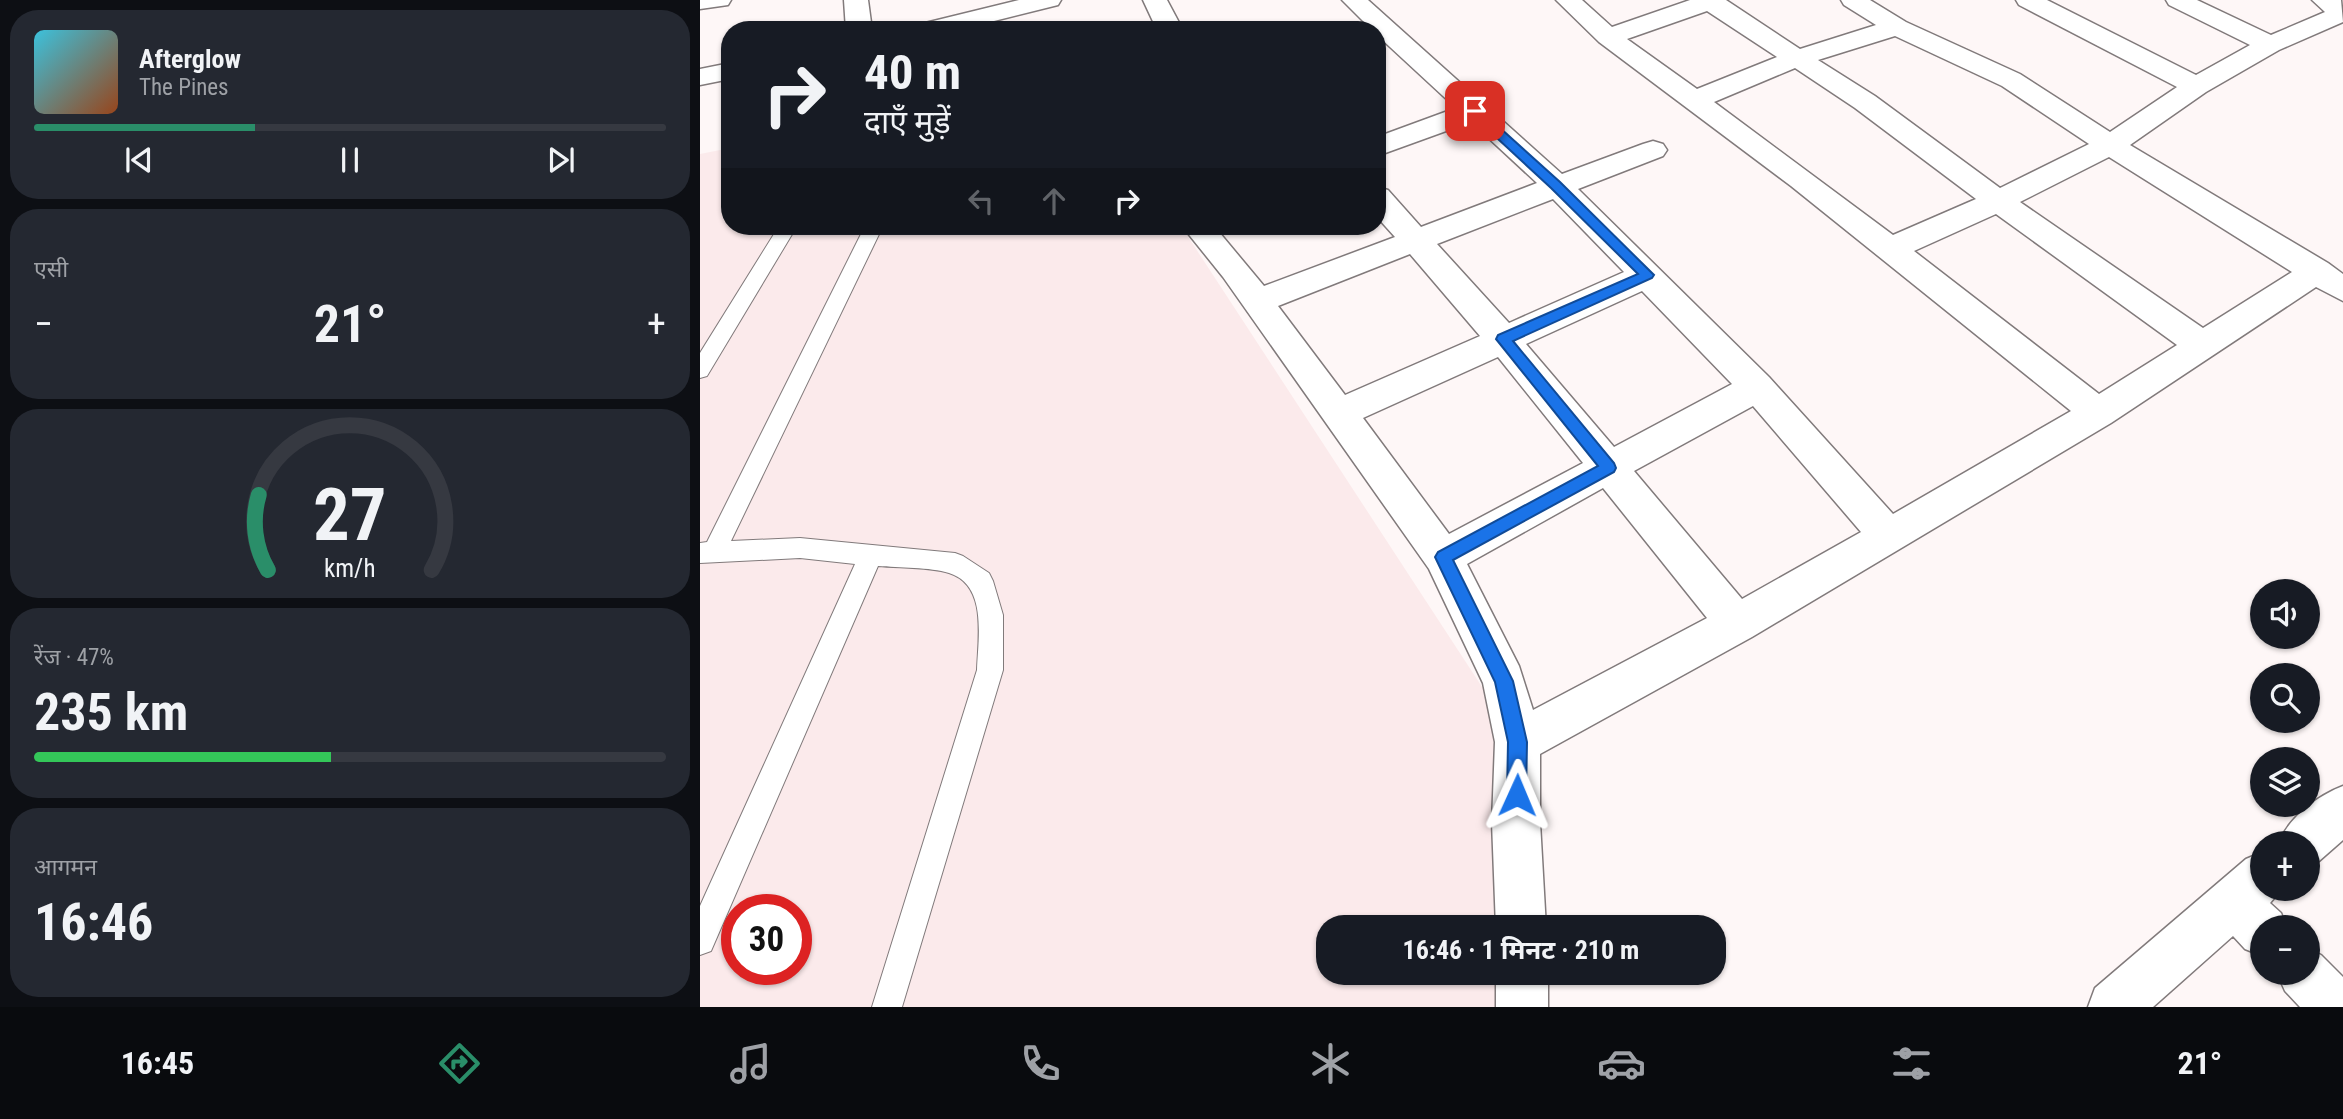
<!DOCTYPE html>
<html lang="hi">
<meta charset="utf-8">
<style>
:root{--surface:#171b24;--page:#242831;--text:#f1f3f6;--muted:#9ea1a6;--line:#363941;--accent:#2a8e69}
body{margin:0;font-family:"Roboto Condensed","Noto Sans Devanagari",sans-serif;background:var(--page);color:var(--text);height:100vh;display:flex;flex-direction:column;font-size:26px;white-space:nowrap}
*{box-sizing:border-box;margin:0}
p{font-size:23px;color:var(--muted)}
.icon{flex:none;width:38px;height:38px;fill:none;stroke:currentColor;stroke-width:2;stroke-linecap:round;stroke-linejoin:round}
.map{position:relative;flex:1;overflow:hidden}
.panel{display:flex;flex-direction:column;gap:10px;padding:10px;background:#0d0f14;width:700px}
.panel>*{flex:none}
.banner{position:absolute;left:21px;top:21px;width:665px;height:214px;border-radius:28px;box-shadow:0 2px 5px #0004;background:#171b24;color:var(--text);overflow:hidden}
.controls{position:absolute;left:1550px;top:579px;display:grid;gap:14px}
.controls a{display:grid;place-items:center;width:70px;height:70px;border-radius:50%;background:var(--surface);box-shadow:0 2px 5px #0004;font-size:35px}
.speed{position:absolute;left:21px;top:894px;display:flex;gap:14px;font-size:35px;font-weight:700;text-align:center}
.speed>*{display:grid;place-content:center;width:91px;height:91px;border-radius:50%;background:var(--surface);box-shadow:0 2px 5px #0004;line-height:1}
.speed .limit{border:10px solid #d22;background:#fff;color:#111}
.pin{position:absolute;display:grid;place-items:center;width:60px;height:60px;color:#fff;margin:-30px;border-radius:14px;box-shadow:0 4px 10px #0006}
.me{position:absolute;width:77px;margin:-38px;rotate:1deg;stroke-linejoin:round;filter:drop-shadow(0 0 5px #0008)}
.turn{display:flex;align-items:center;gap:24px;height:147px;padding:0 28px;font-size:32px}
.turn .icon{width:91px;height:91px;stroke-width:2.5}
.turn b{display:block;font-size:49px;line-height:60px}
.lanes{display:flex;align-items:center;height:66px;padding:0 28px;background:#0003;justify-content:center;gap:35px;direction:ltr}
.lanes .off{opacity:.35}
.big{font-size:52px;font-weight:700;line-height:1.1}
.panel .widget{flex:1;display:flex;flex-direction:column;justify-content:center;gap:10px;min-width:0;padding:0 24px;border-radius:28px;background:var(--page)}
.panel .dial{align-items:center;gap:0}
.dial svg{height:182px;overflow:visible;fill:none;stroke:var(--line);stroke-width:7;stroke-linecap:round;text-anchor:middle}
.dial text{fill:var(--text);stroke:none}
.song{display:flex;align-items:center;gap:21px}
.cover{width:84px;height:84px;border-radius:10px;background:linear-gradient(135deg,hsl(190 70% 55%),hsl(20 70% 35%))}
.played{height:7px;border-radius:4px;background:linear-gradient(90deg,var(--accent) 35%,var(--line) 35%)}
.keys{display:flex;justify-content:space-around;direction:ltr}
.heat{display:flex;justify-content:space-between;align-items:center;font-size:38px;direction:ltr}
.charge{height:10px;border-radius:5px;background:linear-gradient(90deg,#34c759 47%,var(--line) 0)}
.trip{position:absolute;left:616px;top:915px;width:410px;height:70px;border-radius:28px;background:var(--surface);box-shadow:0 2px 5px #0004;font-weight:700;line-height:70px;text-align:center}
.tab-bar{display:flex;height:112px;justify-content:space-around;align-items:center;background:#090b0e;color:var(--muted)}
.tab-bar .icon{width:49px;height:49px}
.tab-bar .current{color:var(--accent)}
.tab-bar b{font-size:32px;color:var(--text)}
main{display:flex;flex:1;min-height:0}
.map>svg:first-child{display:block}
.built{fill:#fbeaeb;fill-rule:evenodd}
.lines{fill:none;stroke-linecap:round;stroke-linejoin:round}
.service-casing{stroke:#817a7b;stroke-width:2}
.minor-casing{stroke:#817a7b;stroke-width:3}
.service{fill:#fff;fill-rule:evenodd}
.minor{fill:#fff;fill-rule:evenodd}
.route{fill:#1a73e8;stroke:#114b97;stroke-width:2}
</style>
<main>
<section class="panel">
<div class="widget">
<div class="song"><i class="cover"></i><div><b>Afterglow</b><p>The Pines</p></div></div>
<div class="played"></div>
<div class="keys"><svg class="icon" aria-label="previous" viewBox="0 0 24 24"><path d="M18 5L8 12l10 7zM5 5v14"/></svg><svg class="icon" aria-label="pause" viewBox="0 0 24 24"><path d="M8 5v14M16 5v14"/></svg><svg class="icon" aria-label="next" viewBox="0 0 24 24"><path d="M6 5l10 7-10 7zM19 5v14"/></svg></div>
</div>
<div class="widget"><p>एसी</p>
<div class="heat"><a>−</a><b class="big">21°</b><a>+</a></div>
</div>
<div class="widget dial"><svg viewBox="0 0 100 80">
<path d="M14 69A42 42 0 1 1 86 69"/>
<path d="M14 69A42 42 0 0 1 10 36" stroke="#2a8e69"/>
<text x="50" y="56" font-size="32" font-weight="700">27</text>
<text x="50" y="72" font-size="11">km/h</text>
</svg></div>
<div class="widget"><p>रेंज · 47%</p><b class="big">235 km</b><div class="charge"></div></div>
<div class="widget"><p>आगमन</p><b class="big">16:46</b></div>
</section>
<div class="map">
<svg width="1643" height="1007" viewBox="0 0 1643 1007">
<rect width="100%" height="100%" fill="#fef7f7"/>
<path class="built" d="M30,148V226H481L818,742L815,927L628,928V973H815V1007H0V154ZM37,910H96V970H37Z"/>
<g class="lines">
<defs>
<path id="service" d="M79,226H97L7,376L0,378V353Z
M165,226H183L31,541L100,538L255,553L263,556L289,573L293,581L303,615V670L202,1007H172L277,670C278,639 288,585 249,573C230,567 199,568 178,566L11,951L0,955V906L155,564L100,558L0,563V543L7,542Z"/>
<path id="minor" d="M0,0H31L28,5L0,9Z
M144,0H168L172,30H146Z
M319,0H361L358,5L258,30H213L217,25Z
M443,0H467L483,30H457Z
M642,0H668L862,174L943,144L953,141L963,144L967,150L963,156L878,189L1069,377L1193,514L1371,411L1091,186L899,42L856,0H882L912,27L990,0H1026L1100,49L1176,25L1144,5L1141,0H1170L1206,22L1320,74L1410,132L1477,87L1319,5L1316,0H1347L1496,75L1550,45L1469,5L1466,0H1497L1571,35L1625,12L1612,0H1641L1643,22L1579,50L1506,92L1430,145L1628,263L1643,274V301L1616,287L1411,423L1052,637L840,754V822L846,928H796L792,822L795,742L783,683L729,569L523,277L482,226H514L564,286L695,237L677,217V187L688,190L721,227L837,183L771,122L677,156V137L756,108L677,35V30H672ZM1007,11L1077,57L997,89L927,39ZM1195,36L1302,86L1389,144L1300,188L1175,96L1118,60ZM1095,68L1155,108L1276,199L1193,235L1014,102ZM1409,157L1592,272L1503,328L1320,202ZM853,199L924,272L809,323L737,244ZM1296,214L1477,345L1399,394L1214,251ZM710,254L780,336L645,395L578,306ZM942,291L1032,384L914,447L826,344ZM798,357L883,463L749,534L663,418ZM1053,406L1161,532L1042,599L934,471ZM903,488L1007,618L833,710L819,666L767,564Z
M30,63V79L0,85V69Z
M1643,786V840L1619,861L1608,865V844H1578C1589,817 1617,796 1643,786Z
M1563,852V889H1582L1570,903L1581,913L1587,928H1563V956L1545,949L1533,936L1453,1007H1388L1395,988L1546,859Z
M1608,949L1621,955L1643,977V1007H1600L1585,991L1577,973H1608Z
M796,973H848V1007H796Z"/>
</defs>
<use href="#service" class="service-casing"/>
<use href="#minor" class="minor-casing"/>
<use href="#service" class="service"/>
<use href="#minor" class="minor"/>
</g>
<path class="route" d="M771,109H779L860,182L954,275L952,278L813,341L914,463L916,468L914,472L753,560L813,681L827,742L826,795L824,802L817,805L810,802L807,795L808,742L795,682L735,557L738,552L898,466L796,339L798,335L938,274L851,188L771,114Z"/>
</svg>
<div class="controls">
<a><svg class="icon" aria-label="sound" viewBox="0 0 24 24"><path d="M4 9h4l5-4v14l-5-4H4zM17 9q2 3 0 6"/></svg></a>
<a><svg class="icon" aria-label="search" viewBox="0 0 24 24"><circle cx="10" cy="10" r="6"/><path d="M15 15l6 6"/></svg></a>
<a><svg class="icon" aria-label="layers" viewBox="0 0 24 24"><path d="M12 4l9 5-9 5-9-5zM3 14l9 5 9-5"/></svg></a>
<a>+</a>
<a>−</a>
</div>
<div class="speed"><div class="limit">30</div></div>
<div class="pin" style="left:775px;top:111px;background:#d93025"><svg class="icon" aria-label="arrive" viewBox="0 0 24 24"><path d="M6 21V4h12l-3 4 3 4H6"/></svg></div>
<svg class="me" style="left:817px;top:795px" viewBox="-20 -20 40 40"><path d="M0-17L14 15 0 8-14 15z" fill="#1a73e8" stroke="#fff" stroke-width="4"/></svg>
<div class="trip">16:46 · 1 मिनट · 210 m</div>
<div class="banner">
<div class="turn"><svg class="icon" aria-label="right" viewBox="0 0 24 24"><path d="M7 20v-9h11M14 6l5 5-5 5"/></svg><div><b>40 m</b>दाएँ मुड़ें</div></div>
<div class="lanes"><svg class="icon off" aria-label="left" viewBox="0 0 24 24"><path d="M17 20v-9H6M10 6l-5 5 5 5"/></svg><svg class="icon off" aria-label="ahead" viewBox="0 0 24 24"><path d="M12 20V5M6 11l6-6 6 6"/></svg><svg class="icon" aria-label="right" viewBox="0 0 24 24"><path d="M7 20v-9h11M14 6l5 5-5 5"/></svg></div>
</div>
</div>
</main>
<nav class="tab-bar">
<b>16:45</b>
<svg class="icon current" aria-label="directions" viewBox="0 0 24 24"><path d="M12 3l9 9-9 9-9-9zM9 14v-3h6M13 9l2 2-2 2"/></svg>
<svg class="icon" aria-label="music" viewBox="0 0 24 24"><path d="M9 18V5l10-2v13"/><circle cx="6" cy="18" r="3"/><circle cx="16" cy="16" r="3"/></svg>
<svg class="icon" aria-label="phone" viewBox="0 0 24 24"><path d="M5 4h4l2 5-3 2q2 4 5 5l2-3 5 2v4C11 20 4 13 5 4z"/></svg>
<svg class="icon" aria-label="climate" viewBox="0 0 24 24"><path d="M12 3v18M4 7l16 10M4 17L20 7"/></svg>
<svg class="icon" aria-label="car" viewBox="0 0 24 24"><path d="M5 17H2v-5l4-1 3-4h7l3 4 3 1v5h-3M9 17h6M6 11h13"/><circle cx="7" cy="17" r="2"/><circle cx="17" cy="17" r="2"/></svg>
<svg class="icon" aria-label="filters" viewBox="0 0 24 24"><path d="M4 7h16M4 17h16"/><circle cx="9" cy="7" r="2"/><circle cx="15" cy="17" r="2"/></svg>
<b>21°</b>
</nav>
